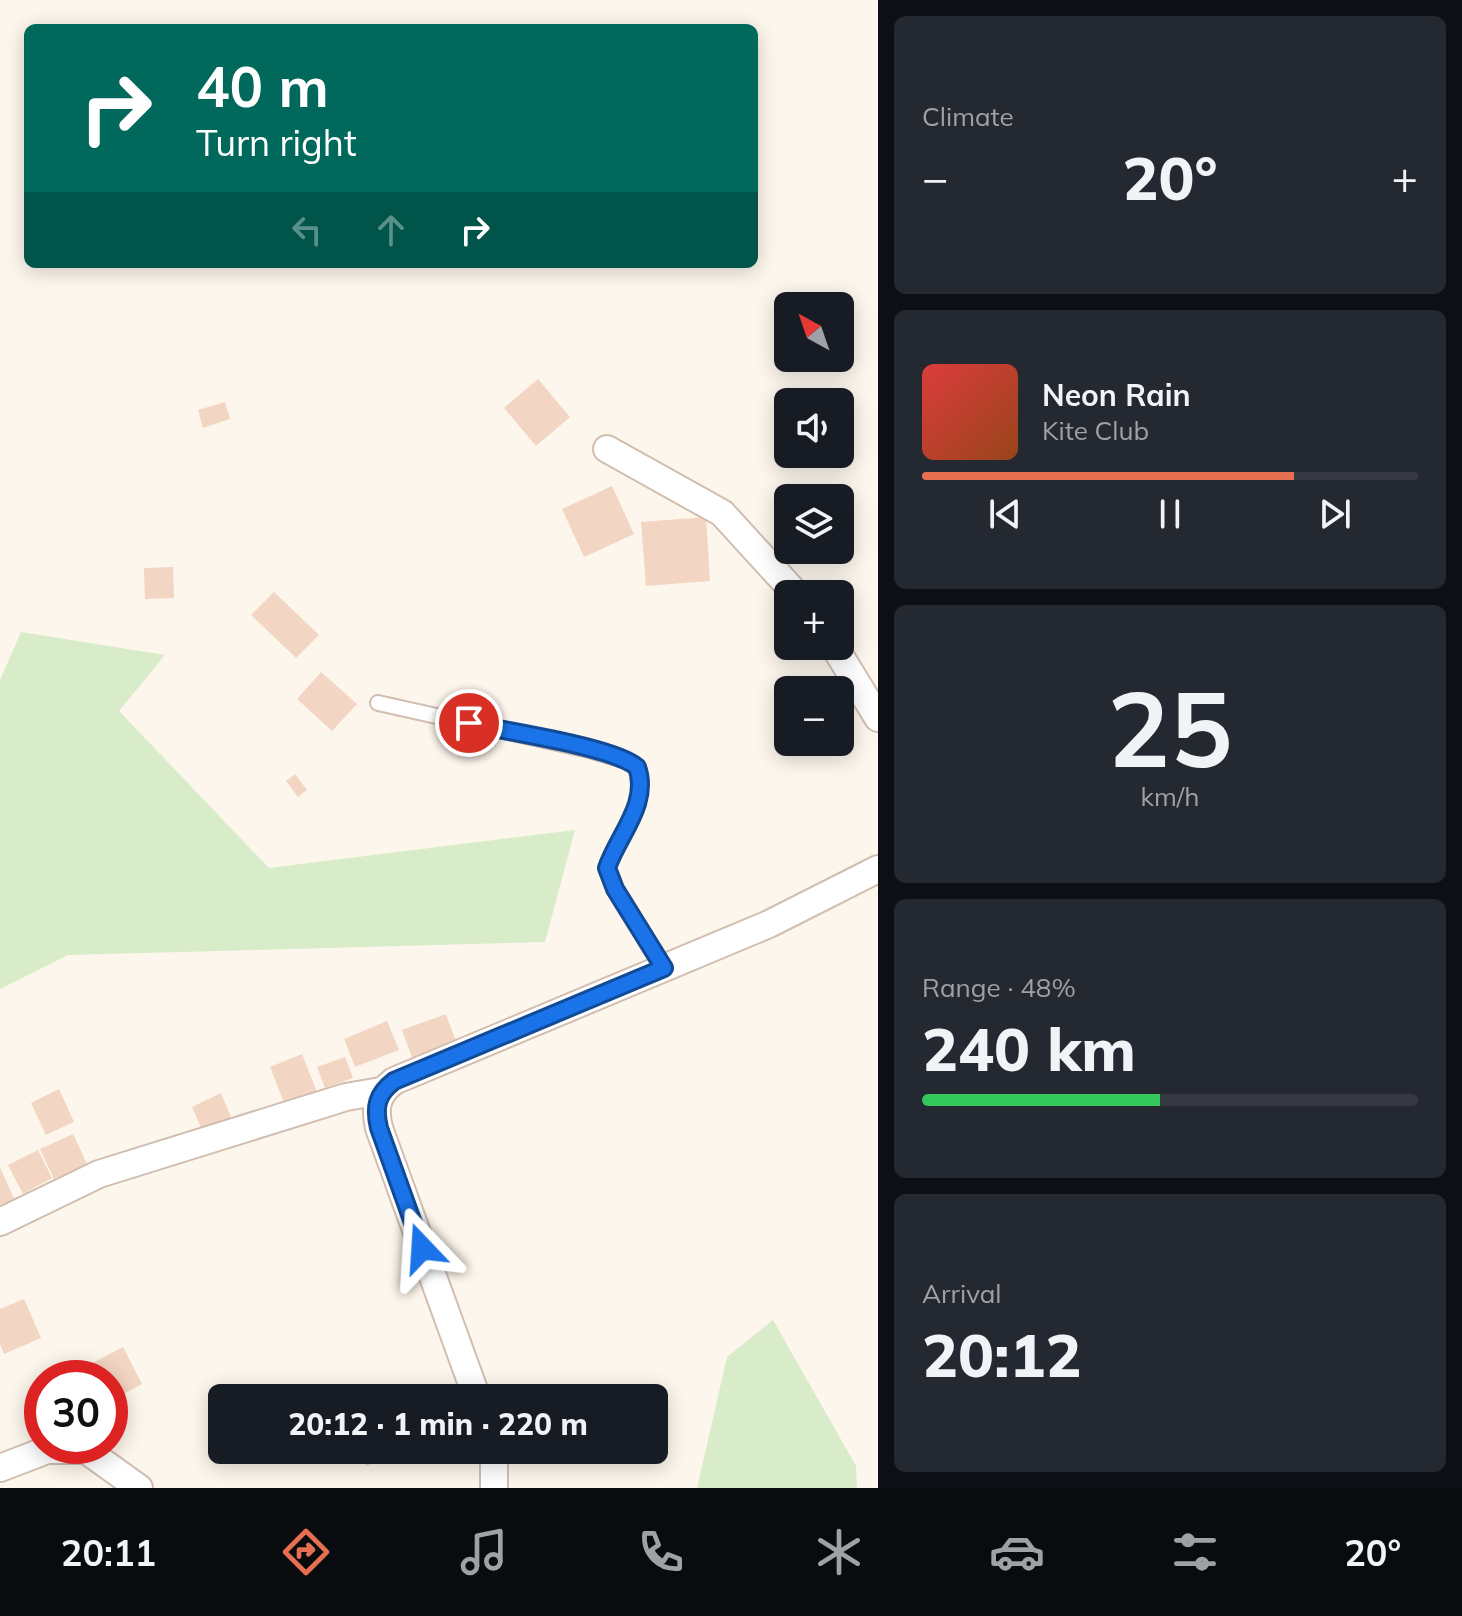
<!DOCTYPE html>
<meta charset="utf-8">
<style>
:root{--surface:#171b24;--page:#242831;--text:#f1f3f6;--muted:#9ea1a6;--line:#363941;--accent:#e76f51}
body{margin:0;font-family:Mulish,sans-serif;background:var(--page);color:var(--text);height:100vh;display:flex;flex-direction:column;font-size:30px;white-space:nowrap}
*{box-sizing:border-box;margin:0}
p{font-size:26px;color:var(--muted)}
.icon{flex:none;width:44px;height:44px;fill:none;stroke:currentColor;stroke-width:2;stroke-linecap:round;stroke-linejoin:round}
.map{position:relative;flex:1;overflow:hidden}
.panel{display:flex;flex-direction:column;gap:16px;padding:16px;background:#0d0f14;width:584px}
.panel>*{flex:none}
.top-card{position:absolute;left:24px;top:24px;width:734px;height:244px;border-radius:12px;box-shadow:0 4px 20px #0003;background:#00695c;color:#fff;overflow:hidden}
.needle{width:52px;rotate:320deg}
.tools{position:absolute;left:774px;top:292px;display:grid;gap:16px}
.tools a{display:grid;place-items:center;width:80px;height:80px;border-radius:12px;background:var(--surface);box-shadow:0 4px 20px #0003;font-size:40px}
.speed{position:absolute;left:24px;top:1360px;display:flex;gap:16px;font-size:40px;font-weight:700;text-align:center}
.speed>*{display:grid;place-content:center;width:104px;height:104px;border-radius:50%;background:var(--surface);box-shadow:0 4px 20px #0003;line-height:1}
.speed .limit{border:12px solid #d22;background:#fff;color:#111}
.pin{position:absolute;display:grid;place-items:center;width:68px;height:68px;color:#fff;margin:-34px;border:4px solid #fff;border-radius:50%;box-shadow:0 2px 8px #0007}
.me{position:absolute;width:88px;margin:-44px;rotate:340deg;stroke-linejoin:round;filter:drop-shadow(0 0 6px #0008)}
.turn{display:flex;align-items:center;gap:28px;height:168px;padding:0 40px;font-size:36px}
.turn .icon{width:104px;height:104px;stroke-width:2.5}
.turn b{display:block;font-size:56px;line-height:68px}
.lanes{display:flex;align-items:center;height:76px;padding:0 40px;background:#0003;justify-content:center;gap:40px;direction:ltr}
.lanes .off{opacity:.35}
.big{font-size:60px;font-weight:800;line-height:1.1}
.panel .tile{flex:1;display:flex;flex-direction:column;justify-content:center;gap:12px;min-width:0;padding:0 28px;border-radius:12px;background:var(--page)}
.panel .dial{align-items:center;gap:0}
.dial b{font-size:104px;line-height:1}
.song{display:flex;align-items:center;gap:24px}
.cover{width:96px;height:96px;border-radius:12px;background:linear-gradient(135deg,hsl(0 70% 55%),hsl(20 70% 35%))}
.played{height:8px;border-radius:4px;background:linear-gradient(90deg,var(--accent) 75%,var(--line) 75%)}
.keys{display:flex;justify-content:space-around;direction:ltr}
.heat{display:flex;justify-content:space-between;align-items:center;font-size:44px;direction:ltr}
.charge{height:12px;border-radius:6px;background:linear-gradient(90deg,#34c759 48%,var(--line) 0)}
.trip{position:absolute;left:208px;top:1384px;width:460px;height:80px;border-radius:12px;background:var(--surface);box-shadow:0 4px 20px #0003;font-weight:800;line-height:80px;text-align:center}
.dock{display:flex;height:128px;justify-content:space-around;align-items:center;background:#090b0e;color:var(--muted)}
.dock .icon{width:56px;height:56px}
.dock .current{color:var(--accent)}
.dock b{font-size:36px;color:var(--text)}
main{display:flex;flex:1;min-height:0}
.map>svg:first-child{display:block}
.green{fill:#d8ecc9}
.building{fill:#f3d5c3}
.lines{fill:none;stroke-linecap:round;stroke-linejoin:round}
.lane-casing{stroke:#d1beb0;stroke-width:18}
.street-casing{stroke:#d1beb0;stroke-width:30}
.lane{stroke:#fff;stroke-width:14}
.street{stroke:#fff;stroke-width:26}
.route-casing{stroke:#114b97;stroke-width:20}
.route{stroke:#1a73e8;stroke-width:14}
</style>
<main>
<div class="map">
<svg width="878" height="1488" viewBox="0 0 878 1488">
<rect width="100%" height="100%" fill="#fdf6ec"/>
<path class="green" d="M21,632L165,655L119,711L269,868L575,830L545,942L68,955L0,989V680Z
M773,1320L856,1466L857,1488H697L727,1357Z"/>
<path class="building" d="M538,379L570,417L536,446L504,408Z
M225,402L230,419L203,428L198,410Z
M612,486L634,534L584,557L562,509Z
M706,517L710,581L646,586L641,522Z
M173,567L174,598L145,599L144,568Z
M274,592L319,635L296,658L251,615Z
M321,672L357,704L332,731L297,699Z
M295,774L307,790L298,797L286,781Z
M446,1014L459,1050L415,1066L402,1030Z
M387,1021L399,1050L355,1067L344,1039Z
M302,1054L318,1095L286,1108L270,1067Z
M345,1057L353,1078L325,1088L317,1067Z
M59,1089L74,1122L46,1135L31,1103Z
M221,1093L231,1117L202,1130L192,1107Z
M73,1134L87,1164L54,1179L40,1149Z
M38,1150L52,1178L23,1194L8,1165Z
M0,1167L14,1199L0,1205Z
M24,1299L41,1338L4,1354L0,1344V1309Z
M123,1347L142,1384L110,1401V1378H71L70,1375Z
M222,1406V1438H221L214,1407Z
M360,1450H400L401,1452L366,1466Z"/>
<g class="lines">
<defs>
<path id="lane" d="M378,703L589,750L630,762L637,767C650,804 618,835 607,868L615,889L664,968"/>
<path id="street" d="M607,449L722,513L796,594
M834,646L878,718
M0,1222L99,1174L346,1097L381,1091
M477,1398L379,1128C374,1107 377,1094 394,1081L769,924L878,869
M494,1450V1488
M0,1468L47,1450H86L139,1488"/>
</defs>
<use href="#lane" class="lane-casing"/>
<use href="#street" class="street-casing"/>
<use href="#lane" class="lane"/>
<use href="#street" class="street"/>
</g>
<g class="lines">
<defs>
<path id="route" d="M422,1248L379,1128C374,1107 377,1094 394,1081L664,968L615,889L607,868C618,835 650,804 637,767C611,746 506,732 469,723"/>
</defs>
<use href="#route" class="route-casing"/>
<use href="#route" class="route"/>
</g>
</svg>
<div class="tools">
<a><svg class="needle" viewBox="-14 -14 28 28"><path d="M0-13l5 13h-10z" fill="#e53935"/><path d="M0 13l5-13h-10z" fill="#9ea1a6"/></svg></a>
<a><svg class="icon" aria-label="sound" viewBox="0 0 24 24"><path d="M4 9h4l5-4v14l-5-4H4zM17 9q2 3 0 6"/></svg></a>
<a><svg class="icon" aria-label="layers" viewBox="0 0 24 24"><path d="M12 4l9 5-9 5-9-5zM3 14l9 5 9-5"/></svg></a>
<a>+</a>
<a>−</a>
</div>
<div class="speed"><div class="limit">30</div></div>
<div class="pin" style="left:469px;top:723px;background:#d93025"><svg class="icon" aria-label="arrive" viewBox="0 0 24 24"><path d="M6 21V4h12l-3 4 3 4H6"/></svg></div>
<svg class="me" style="left:422px;top:1248px" viewBox="-20 -20 40 40"><path d="M0-17L14 15 0 8-14 15z" fill="#1a73e8" stroke="#fff" stroke-width="4"/></svg>
<div class="trip">20:12 · 1 min · 220 m</div>
<div class="top-card">
<div class="turn"><svg class="icon" aria-label="right" viewBox="0 0 24 24"><path d="M7 20v-9h11M14 6l5 5-5 5"/></svg><div><b>40 m</b>Turn right</div></div>
<div class="lanes"><svg class="icon off" aria-label="left" viewBox="0 0 24 24"><path d="M17 20v-9H6M10 6l-5 5 5 5"/></svg><svg class="icon off" aria-label="ahead" viewBox="0 0 24 24"><path d="M12 20V5M6 11l6-6 6 6"/></svg><svg class="icon" aria-label="right" viewBox="0 0 24 24"><path d="M7 20v-9h11M14 6l5 5-5 5"/></svg></div>
</div>
</div>
<section class="panel">
<div class="tile"><p>Climate</p>
<div class="heat"><a>−</a><b class="big">20°</b><a>+</a></div>
</div>
<div class="tile">
<div class="song"><i class="cover"></i><div><b>Neon Rain</b><p>Kite Club</p></div></div>
<div class="played"></div>
<div class="keys"><svg class="icon" aria-label="previous" viewBox="0 0 24 24"><path d="M18 5L8 12l10 7zM5 5v14"/></svg><svg class="icon" aria-label="pause" viewBox="0 0 24 24"><path d="M8 5v14M16 5v14"/></svg><svg class="icon" aria-label="next" viewBox="0 0 24 24"><path d="M6 5l10 7-10 7zM19 5v14"/></svg></div>
</div>
<div class="tile dial"><b>25</b><p>km/h</p></div>
<div class="tile"><p>Range · 48%</p><b class="big">240 km</b><div class="charge"></div></div>
<div class="tile"><p>Arrival</p><b class="big">20:12</b></div>
</section>
</main>
<nav class="dock">
<b>20:11</b>
<svg class="icon current" aria-label="directions" viewBox="0 0 24 24"><path d="M12 3l9 9-9 9-9-9zM9 14v-3h6M13 9l2 2-2 2"/></svg>
<svg class="icon" aria-label="music" viewBox="0 0 24 24"><path d="M9 18V5l10-2v13"/><circle cx="6" cy="18" r="3"/><circle cx="16" cy="16" r="3"/></svg>
<svg class="icon" aria-label="phone" viewBox="0 0 24 24"><path d="M5 4h4l2 5-3 2q2 4 5 5l2-3 5 2v4C11 20 4 13 5 4z"/></svg>
<svg class="icon" aria-label="climate" viewBox="0 0 24 24"><path d="M12 3v18M4 7l16 10M4 17L20 7"/></svg>
<svg class="icon" aria-label="car" viewBox="0 0 24 24"><path d="M5 17H2v-5l4-1 3-4h7l3 4 3 1v5h-3M9 17h6M6 11h13"/><circle cx="7" cy="17" r="2"/><circle cx="17" cy="17" r="2"/></svg>
<svg class="icon" aria-label="filters" viewBox="0 0 24 24"><path d="M4 7h16M4 17h16"/><circle cx="9" cy="7" r="2"/><circle cx="15" cy="17" r="2"/></svg>
<b>20°</b>
</nav>
